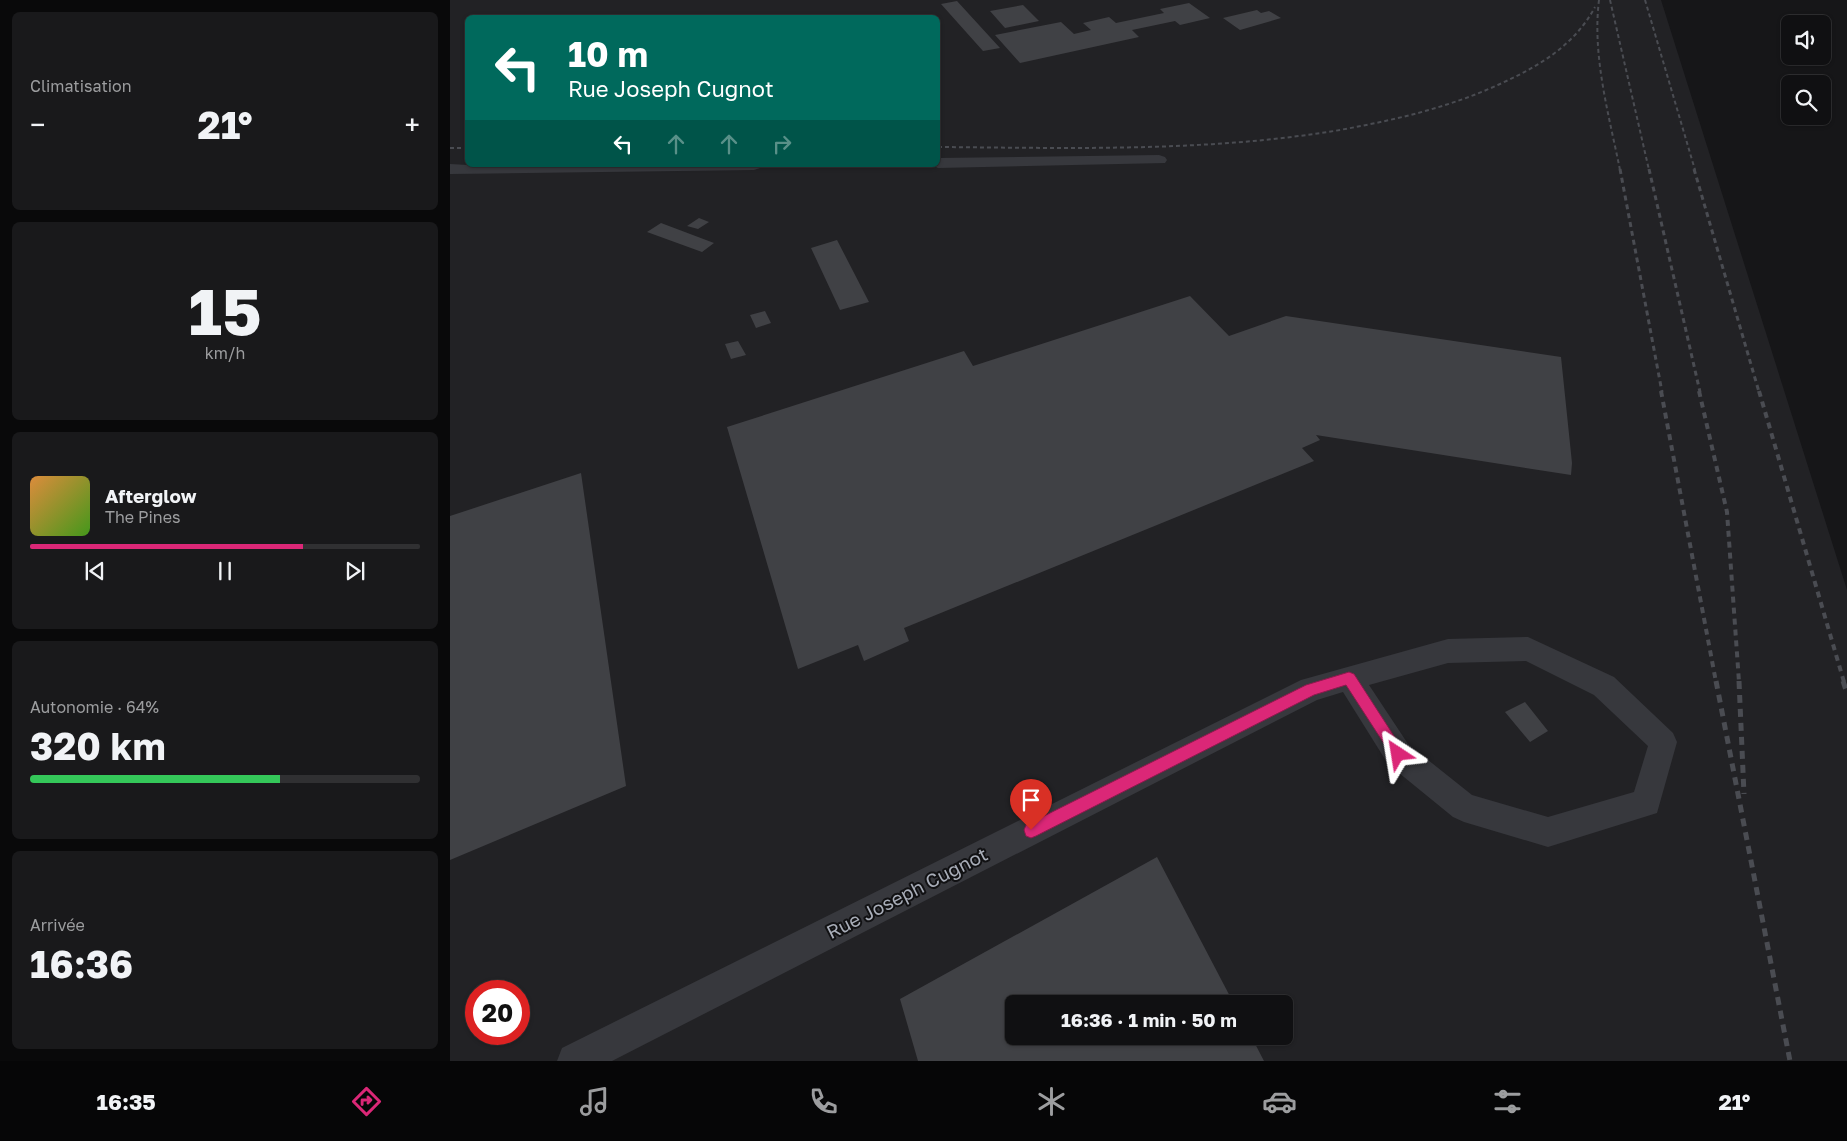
<!DOCTYPE html>
<html lang="fr">
<meta charset="utf-8">
<style>
:root{--surface:#101012;--page:#19191b;--text:#f1f3f6;--muted:#9c9d9f;--line:#303032;--accent:#db2777}
body{margin:0;font-family:"Golos Text",sans-serif;background:var(--page);color:var(--text);height:100vh;display:flex;flex-direction:column;font-size:19px;white-space:nowrap}
*{box-sizing:border-box;margin:0}
p{font-size:16px;color:var(--muted)}
.icon{flex:none;width:28px;height:28px;fill:none;stroke:currentColor;stroke-width:2;stroke-linecap:round;stroke-linejoin:round}
.map{position:relative;flex:1;overflow:hidden}
.sheet{display:flex;flex-direction:column;gap:12px;padding:12px;background:#09090a;width:450px}
.sheet>*{flex:none}
.hud{position:absolute;left:15px;top:15px;width:475px;height:152px;border-radius:8px;box-shadow:0 1px 4px #0004,0 0 0 1px var(--line);background:#00695c;color:#fff;overflow:hidden}
.fabs{position:absolute;left:1331px;top:15px;display:grid;gap:10px}
.fabs a{display:grid;place-items:center;width:50px;height:50px;border-radius:8px;background:var(--surface);box-shadow:0 1px 4px #0004,0 0 0 1px var(--line);font-size:25px}
.speed{position:absolute;left:15px;top:980px;display:flex;gap:10px;font-size:25px;font-weight:700;text-align:center}
.speed>*{display:grid;place-content:center;width:65px;height:65px;border-radius:50%;background:var(--surface);box-shadow:0 1px 4px #0004,0 0 0 1px var(--line);line-height:1}
.speed .limit{border:8px solid #d22;background:#fff;color:#111}
.pin{position:absolute;display:grid;place-items:center;width:42px;height:42px;color:#fff;margin:-51px -21px;border-radius:50% 50% 50% 0;rotate:-45deg;box-shadow:0 0 5px #0007}
.pin .icon{rotate:45deg}
.me{position:absolute;width:55px;margin:-28px;rotate:327deg;stroke-linejoin:round;filter:drop-shadow(0 0 4px #0008)}
.turn{display:flex;align-items:center;gap:18px;height:105px;padding:0 20px;font-size:22px}
.turn .icon{width:65px;height:65px;stroke-width:2.5}
.turn b{display:block;font-size:35px;line-height:42px}
.lanes{display:flex;align-items:center;height:48px;padding:0 20px;background:#0003;justify-content:center;gap:25px;direction:ltr}
.lanes .off{opacity:.35}
.big{font-size:38px;font-weight:700;line-height:1.1}
.sheet .card{flex:1;display:flex;flex-direction:column;justify-content:center;gap:8px;min-width:0;padding:0 18px;border-radius:8px;background:var(--page)}
.sheet .dial{align-items:center;gap:0}
.dial b{font-size:65px;line-height:1}
.song{display:flex;align-items:center;gap:15px}
.cover{width:60px;height:60px;border-radius:8px;background:linear-gradient(135deg,hsl(30 70% 55%),hsl(100 70% 35%))}
.played{height:5px;border-radius:2px;background:linear-gradient(90deg,var(--accent) 70%,var(--line) 70%)}
.keys{display:flex;justify-content:space-around;direction:ltr}
.heat{display:flex;justify-content:space-between;align-items:center;font-size:28px;direction:ltr}
.charge{height:8px;border-radius:4px;background:linear-gradient(90deg,#34c759 64%,var(--line) 0)}
.trip{position:absolute;left:555px;top:995px;width:288px;height:50px;border-radius:8px;background:var(--surface);box-shadow:0 1px 4px #0004,0 0 0 1px var(--line);font-weight:700;line-height:50px;text-align:center}
.dock{display:flex;height:80px;justify-content:space-around;align-items:center;background:#060607;color:var(--muted)}
.dock .icon{width:35px;height:35px}
.dock .active{color:var(--accent)}
.dock b{font-size:22px;color:var(--text)}
main{display:flex;flex:1;min-height:0}
.map>svg:first-child{display:block}
.built{fill:#222225;fill-rule:evenodd}
.building{fill:#404145}
.lines{fill:none;stroke-linecap:round;stroke-linejoin:round}
.service{fill:#37383d;fill-rule:evenodd}
.rail-far3{stroke:#4a4c52;stroke-width:2;stroke-dasharray:4 3;stroke-linecap:butt}
.rail-far2{stroke:#4a4c52;stroke-width:3;stroke-dasharray:5 4;stroke-linecap:butt}
.rail-far1{stroke:#4a4c52;stroke-width:4;stroke-dasharray:6 5;stroke-linecap:butt}
.rail{stroke:#4a4c52;stroke-width:5;stroke-dasharray:8 6;stroke-linecap:butt}
.route{fill:#db2777;stroke:#8e194d}
.labels{text-anchor:middle;stroke-width:4;stroke-linejoin:round;paint-order:stroke}
.near-street-label{font-size:19px;fill:#a8adb8;stroke:#111113}
</style>
<main>
<section class="sheet">
<div class="card"><p>Climatisation</p>
<div class="heat"><a>−</a><b class="big">21°</b><a>+</a></div>
</div>
<div class="card dial"><b>15</b><p>km/h</p></div>
<div class="card">
<div class="song"><i class="cover"></i><div><b>Afterglow</b><p>The Pines</p></div></div>
<div class="played"></div>
<div class="keys"><svg class="icon" aria-label="previous" viewBox="0 0 24 24"><path d="M18 5L8 12l10 7zM5 5v14"/></svg><svg class="icon" aria-label="pause" viewBox="0 0 24 24"><path d="M8 5v14M16 5v14"/></svg><svg class="icon" aria-label="next" viewBox="0 0 24 24"><path d="M6 5l10 7-10 7zM19 5v14"/></svg></div>
</div>
<div class="card"><p>Autonomie · 64%</p><b class="big">320 km</b><div class="charge"></div></div>
<div class="card"><p>Arrivée</p><b class="big">16:36</b></div>
</section>
<div class="map">
<svg width="1397" height="1061" viewBox="0 0 1397 1061">
<rect width="100%" height="100%" fill="#161618"/>
<path class="built" d="M0,0H1211L1397,590V1061H0ZM18,18H488V165H18ZM26,991H69V1034H26ZM564,1004H834V1036H564Z"/>
<path class="building" d="M507,1L550,48L533,51L491,4Z
M739,3L760,18L730,25L725,21L682,30L689,37L570,63L545,35L611,22L624,34L641,30L633,23L659,17L666,23L714,13L710,9Z
M573,5L589,21L555,28L540,11Z
M807,10L811,13L819,11L831,18L790,30L773,18Z
M249,218L259,222L248,229L237,226Z
M211,223L264,243L252,252L197,232Z
M387,240L419,302L390,310L361,248Z
M740,296L779,336L836,316L1111,357L1122,463L1121,475L866,435L870,440L852,448L864,461L454,628L459,641L414,661L408,645L348,669L277,427L514,351L523,366Z
M315,311L321,323L306,328L300,315Z
M288,341L296,355L281,359L275,344Z
M131,473L176,786L0,860V516Z
M1075,702L1098,731L1080,742L1055,712Z
M707,857L784,1004H564V1036H801L814,1061H468L450,999Z"/>
<g class="lines">
<path class="service" d="M709,155L715,157L717,160L715,163L488,168L482,165H488V158Z
M0,164L18,165H312L310,168L304,170L0,174Z
M1078,637L1164,677L1223,733L1227,742L1207,813L1098,847L1014,822L1003,817L938,764L893,692L867,700L162,1061H107L112,1048L851,680L998,639ZM1076,661L1144,695L1198,746L1184,792L1098,817L1022,795L958,744L919,685L998,663Z"/>
<path class="rail-far3" d="M1149,0C1142,56 1159,115 1170,170
M1160,0L1199,170
M1195,0L1245,170
M488,147C620,148 753,152 884,131C941,121 998,108 1050,84C1089,66 1124,46 1145,7
M0,148H18"/>
<path class="rail-far2" d="M1170,169L1212,392
M1199,169L1250,392
M1244,169L1309,392"/>
<path class="rail-far1" d="M1211,391L1266,682
M1249,391L1277,512L1289,682
M1309,391L1394,682"/>
<path class="rail" d="M1266,681L1340,1061
M1289,681L1294,794
M1393,681L1397,693"/>
</g>
<path class="route" d="M899,672L904,674L953,750L955,754L953,759L948,761L944,759L896,685L864,695L586,836L581,838L576,836L574,830L576,825L856,685Z"/>
<g class="labels">
<g class="near-street-label">
<text transform="translate(457 893) rotate(-27)" y="7">Rue Joseph Cugnot</text>
</g>
</g>
</svg>
<div class="fabs">
<a><svg class="icon" aria-label="sound" viewBox="0 0 24 24"><path d="M4 9h4l5-4v14l-5-4H4zM17 9q2 3 0 6"/></svg></a>
<a><svg class="icon" aria-label="search" viewBox="0 0 24 24"><circle cx="10" cy="10" r="6"/><path d="M15 15l6 6"/></svg></a>
</div>
<div class="speed"><div class="limit">20</div></div>
<div class="pin" style="left:581px;top:830px;background:#d93025"><svg class="icon" aria-label="arrive" viewBox="0 0 24 24"><path d="M6 21V4h12l-3 4 3 4H6"/></svg></div>
<svg class="me" style="left:948px;top:754px" viewBox="-20 -20 40 40"><path d="M0-17L14 15 0 8-14 15z" fill="#db2777" stroke="#fff" stroke-width="4"/></svg>
<div class="trip">16:36 · 1 min · 50 m</div>
<div class="hud">
<div class="turn"><svg class="icon" aria-label="left" viewBox="0 0 24 24"><path d="M17 20v-9H6M10 6l-5 5 5 5"/></svg><div><b>10 m</b>Rue Joseph Cugnot</div></div>
<div class="lanes"><svg class="icon" aria-label="left" viewBox="0 0 24 24"><path d="M17 20v-9H6M10 6l-5 5 5 5"/></svg><svg class="icon off" aria-label="ahead" viewBox="0 0 24 24"><path d="M12 20V5M6 11l6-6 6 6"/></svg><svg class="icon off" aria-label="ahead" viewBox="0 0 24 24"><path d="M12 20V5M6 11l6-6 6 6"/></svg><svg class="icon off" aria-label="right" viewBox="0 0 24 24"><path d="M7 20v-9h11M14 6l5 5-5 5"/></svg></div>
</div>
</div>
</main>
<nav class="dock">
<b>16:35</b>
<svg class="icon active" aria-label="directions" viewBox="0 0 24 24"><path d="M12 3l9 9-9 9-9-9zM9 14v-3h6M13 9l2 2-2 2"/></svg>
<svg class="icon" aria-label="music" viewBox="0 0 24 24"><path d="M9 18V5l10-2v13"/><circle cx="6" cy="18" r="3"/><circle cx="16" cy="16" r="3"/></svg>
<svg class="icon" aria-label="phone" viewBox="0 0 24 24"><path d="M5 4h4l2 5-3 2q2 4 5 5l2-3 5 2v4C11 20 4 13 5 4z"/></svg>
<svg class="icon" aria-label="climate" viewBox="0 0 24 24"><path d="M12 3v18M4 7l16 10M4 17L20 7"/></svg>
<svg class="icon" aria-label="car" viewBox="0 0 24 24"><path d="M5 17H2v-5l4-1 3-4h7l3 4 3 1v5h-3M9 17h6M6 11h13"/><circle cx="7" cy="17" r="2"/><circle cx="17" cy="17" r="2"/></svg>
<svg class="icon" aria-label="filters" viewBox="0 0 24 24"><path d="M4 7h16M4 17h16"/><circle cx="9" cy="7" r="2"/><circle cx="15" cy="17" r="2"/></svg>
<b>21°</b>
</nav>
